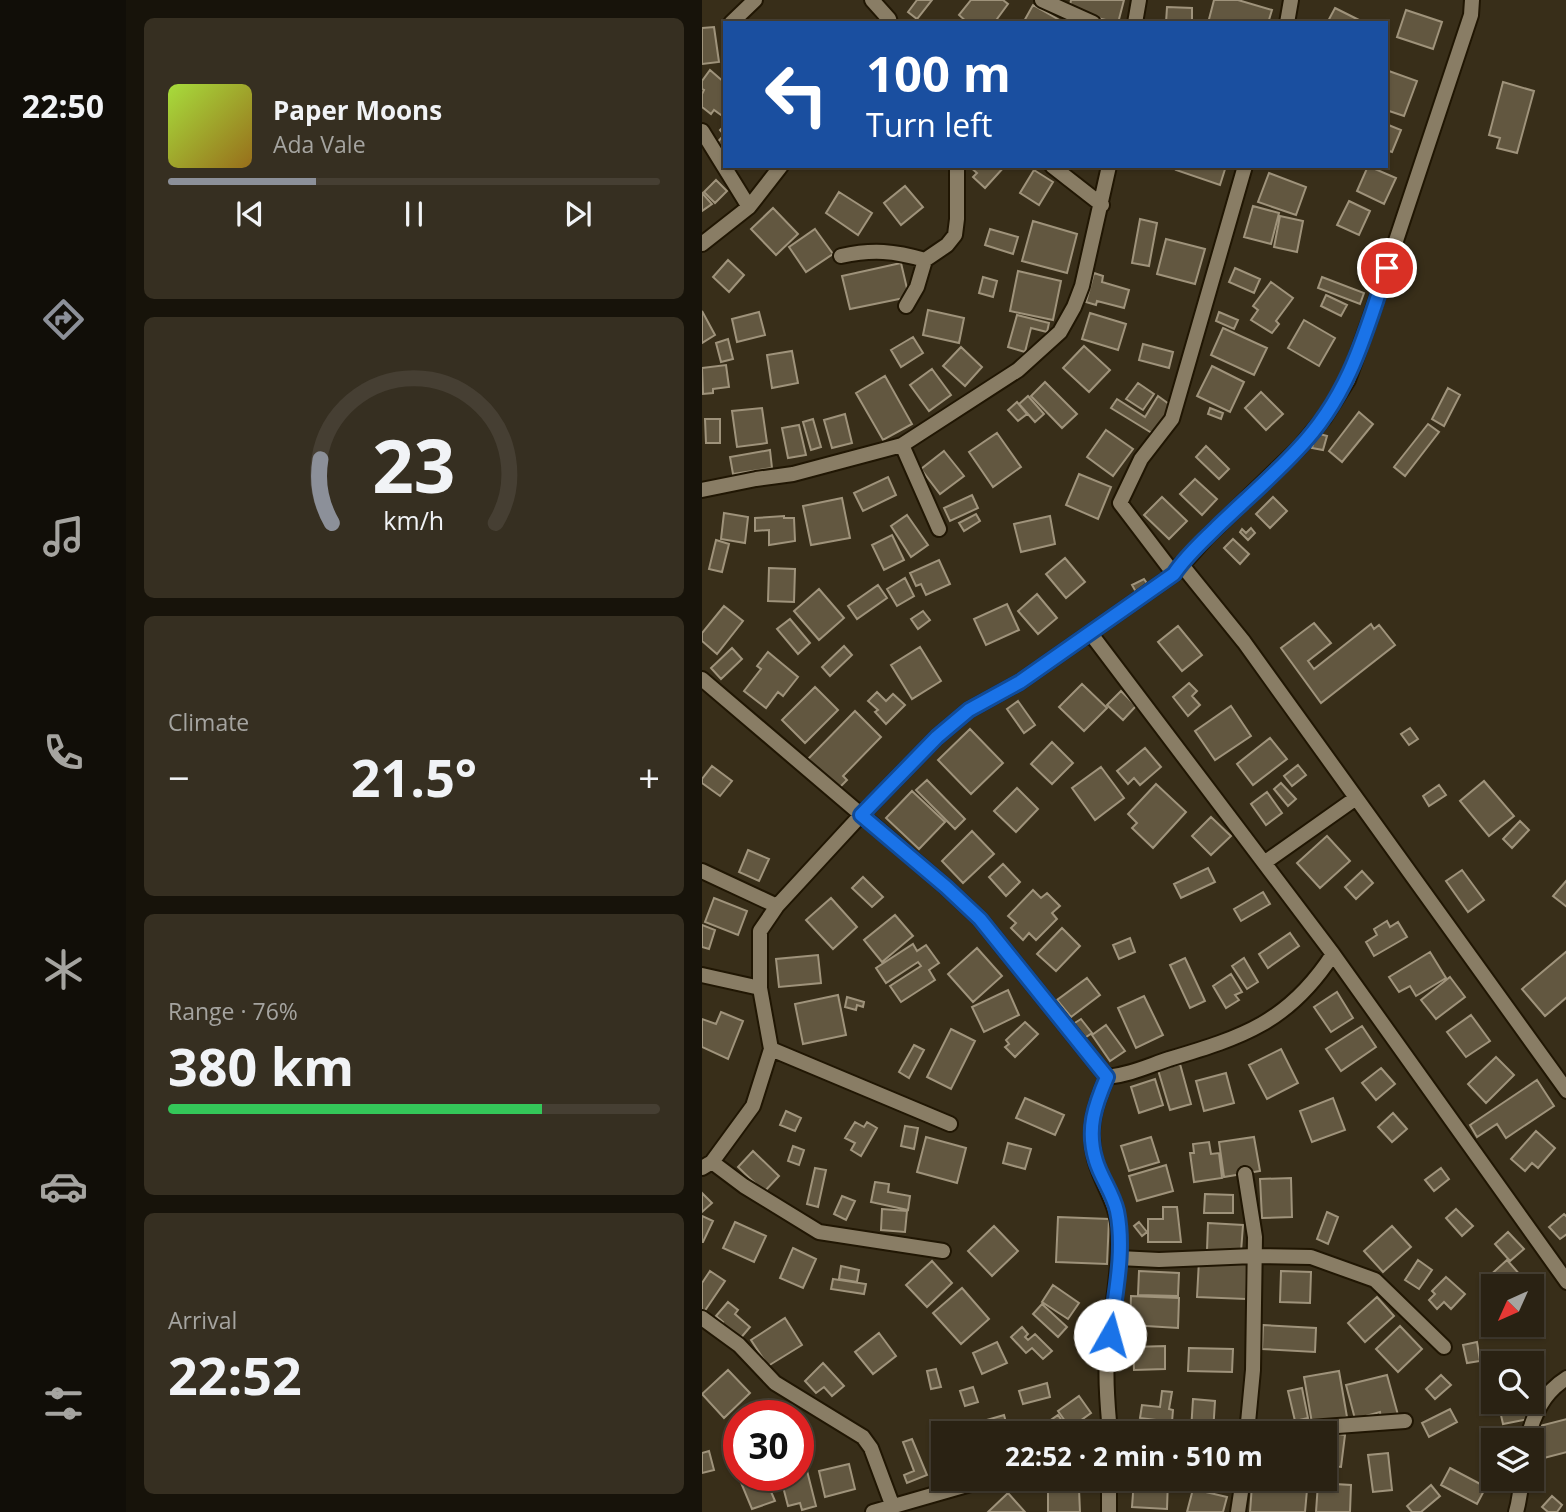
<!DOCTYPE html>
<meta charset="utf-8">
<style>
:root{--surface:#2a2213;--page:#362f21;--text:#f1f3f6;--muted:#a5a4a0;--line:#463f33;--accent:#8c9099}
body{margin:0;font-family:"Open Sans",sans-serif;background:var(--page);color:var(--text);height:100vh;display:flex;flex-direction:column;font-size:26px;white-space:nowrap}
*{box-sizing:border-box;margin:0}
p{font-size:23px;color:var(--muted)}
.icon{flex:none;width:38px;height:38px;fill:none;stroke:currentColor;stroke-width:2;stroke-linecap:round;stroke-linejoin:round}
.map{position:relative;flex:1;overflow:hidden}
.drawer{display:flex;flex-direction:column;gap:18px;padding:18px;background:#17130a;width:576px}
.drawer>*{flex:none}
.banner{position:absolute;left:21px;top:21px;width:665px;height:147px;border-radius:0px;box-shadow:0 2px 5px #0004,0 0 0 2px var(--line);background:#1a4fa0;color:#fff;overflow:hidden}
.needle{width:46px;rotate:225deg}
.tools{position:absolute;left:779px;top:1274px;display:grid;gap:14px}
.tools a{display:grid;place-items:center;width:63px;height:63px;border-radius:0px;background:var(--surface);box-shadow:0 2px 5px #0004,0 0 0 2px var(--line);font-size:35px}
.speed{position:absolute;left:21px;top:1400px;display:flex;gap:14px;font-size:35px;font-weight:700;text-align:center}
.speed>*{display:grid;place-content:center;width:91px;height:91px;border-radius:50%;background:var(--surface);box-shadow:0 2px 5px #0004,0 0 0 2px var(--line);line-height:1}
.speed .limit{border:10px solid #d22;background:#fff;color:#111}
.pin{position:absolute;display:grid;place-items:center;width:60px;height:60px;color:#fff;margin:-30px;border:4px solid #fff;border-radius:50%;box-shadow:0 2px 7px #0007}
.me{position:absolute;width:77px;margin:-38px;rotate:7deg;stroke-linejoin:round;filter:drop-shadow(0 0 5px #0008)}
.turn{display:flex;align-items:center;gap:24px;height:147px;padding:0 28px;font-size:32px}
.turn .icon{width:91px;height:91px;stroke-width:2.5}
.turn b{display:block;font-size:49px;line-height:60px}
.big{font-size:52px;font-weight:700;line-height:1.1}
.drawer .tile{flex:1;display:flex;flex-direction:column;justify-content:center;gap:10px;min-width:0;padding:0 24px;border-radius:10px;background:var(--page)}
.drawer .dial{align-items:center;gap:0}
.dial svg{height:182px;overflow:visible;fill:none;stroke:var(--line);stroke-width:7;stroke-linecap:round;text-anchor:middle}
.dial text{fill:var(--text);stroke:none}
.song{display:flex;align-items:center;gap:21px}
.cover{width:84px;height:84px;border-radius:10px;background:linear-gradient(135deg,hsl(80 70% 55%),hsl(40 70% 35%))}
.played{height:7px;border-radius:4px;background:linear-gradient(90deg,var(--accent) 30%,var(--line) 30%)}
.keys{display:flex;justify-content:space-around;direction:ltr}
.heat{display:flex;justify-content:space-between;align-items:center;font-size:38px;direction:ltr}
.charge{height:10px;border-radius:5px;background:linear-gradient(90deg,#34c759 76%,var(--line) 0)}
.trip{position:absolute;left:229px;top:1421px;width:406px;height:70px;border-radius:0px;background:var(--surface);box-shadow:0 2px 5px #0004,0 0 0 2px var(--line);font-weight:700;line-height:70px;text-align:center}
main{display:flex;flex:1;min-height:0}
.tab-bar{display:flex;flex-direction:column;width:126px;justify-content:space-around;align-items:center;background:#110e08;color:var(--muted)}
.tab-bar .icon{width:49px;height:49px}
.tab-bar .on{color:var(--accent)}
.tab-bar b{font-size:32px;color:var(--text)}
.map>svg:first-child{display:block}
.building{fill:#625740;stroke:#9f937b;stroke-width:2}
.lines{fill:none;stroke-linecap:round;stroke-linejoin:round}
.minor-casing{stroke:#201603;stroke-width:18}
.minor{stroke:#897d65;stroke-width:14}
.route-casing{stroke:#114b97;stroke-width:18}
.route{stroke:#1a73e8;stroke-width:12}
</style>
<main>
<nav class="tab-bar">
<b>22:50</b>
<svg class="icon on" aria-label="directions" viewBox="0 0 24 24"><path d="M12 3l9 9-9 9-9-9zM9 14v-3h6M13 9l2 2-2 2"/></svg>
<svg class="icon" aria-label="music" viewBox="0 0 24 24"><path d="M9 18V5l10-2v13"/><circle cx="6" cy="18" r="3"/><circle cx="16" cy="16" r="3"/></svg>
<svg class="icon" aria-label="phone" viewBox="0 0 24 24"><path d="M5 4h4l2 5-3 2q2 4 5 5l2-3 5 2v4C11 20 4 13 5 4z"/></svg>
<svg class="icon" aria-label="climate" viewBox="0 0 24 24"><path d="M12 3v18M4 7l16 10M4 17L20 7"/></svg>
<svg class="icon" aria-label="car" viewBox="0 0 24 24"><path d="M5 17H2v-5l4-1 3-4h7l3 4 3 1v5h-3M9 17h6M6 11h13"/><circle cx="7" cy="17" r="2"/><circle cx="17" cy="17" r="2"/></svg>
<svg class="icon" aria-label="filters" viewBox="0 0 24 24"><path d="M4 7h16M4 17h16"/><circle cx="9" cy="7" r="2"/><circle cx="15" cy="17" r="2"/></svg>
</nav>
<section class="drawer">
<div class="tile">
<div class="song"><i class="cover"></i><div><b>Paper Moons</b><p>Ada Vale</p></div></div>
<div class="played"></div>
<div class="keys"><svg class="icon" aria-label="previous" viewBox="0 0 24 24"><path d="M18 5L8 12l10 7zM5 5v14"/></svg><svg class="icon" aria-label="pause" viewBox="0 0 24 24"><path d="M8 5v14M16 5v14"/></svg><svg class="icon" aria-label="next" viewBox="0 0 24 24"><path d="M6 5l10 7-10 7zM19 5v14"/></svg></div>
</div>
<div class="tile dial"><svg viewBox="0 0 100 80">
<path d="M14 69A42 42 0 1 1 86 69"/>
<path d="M14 69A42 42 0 0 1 9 41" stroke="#8c9099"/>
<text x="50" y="56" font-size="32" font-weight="700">23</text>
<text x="50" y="72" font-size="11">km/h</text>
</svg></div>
<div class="tile"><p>Climate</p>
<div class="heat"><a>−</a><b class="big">21.5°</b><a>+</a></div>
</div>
<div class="tile"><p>Range · 76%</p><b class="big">380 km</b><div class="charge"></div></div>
<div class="tile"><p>Arrival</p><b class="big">22:52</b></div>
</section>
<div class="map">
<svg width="865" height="1512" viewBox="0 0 865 1512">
<rect width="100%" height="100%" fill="#382e19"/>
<path class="building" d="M215,0H230L215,19L206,12Z
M269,0H301L306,4L292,23H266L257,15Z
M369,0H422L416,23L367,11Z
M512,0H536L570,10L566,23H506Z
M331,5L359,21L358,23H321Z
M465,7L490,8V23H464Z
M633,8L657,20L655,23H625Z
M704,10L740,22L731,49L695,37Z
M12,27L17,62L0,64V28Z
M8,70L23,83V111L19,115L12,110L9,114L0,107V94L2,90L0,89V81Z
M684,70L715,81L702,116L684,110Z
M801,82L832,91L815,153L795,148L798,138L787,135Z
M684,124L699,130L690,152L684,150Z
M23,125V159L11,147L22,135L18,130Z
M267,166H303L283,188L271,177L275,173Z
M476,166H524L518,185L474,170Z
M666,166L694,178L682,204L655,191Z
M332,170L351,182L337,205L318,193Z
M567,173L604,187L594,215L556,202Z
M14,180L25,191L13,203L2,192Z
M203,186L221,207L199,225L182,203Z
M137,192L170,213L156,235L124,213Z
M0,193L10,204L0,211Z
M647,201L668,211L657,235L635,225Z
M551,206L577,213L569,244L542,237Z
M71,208L96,234L74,255L49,229Z
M578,216L601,221L595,252L572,247Z
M438,219L455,223L447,266L430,263Z
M331,221L375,234L365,273L320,261Z
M113,229L131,254L104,272L87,247Z
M288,229L316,237L311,254L283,245Z
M464,239L503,249L493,284L455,274Z
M26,260L42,275L27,292L11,277Z
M199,263L207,297L148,309L140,276Z
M533,268L558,279L552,293L527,282Z
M316,271L359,281L351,320L308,311Z
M392,273L401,276L400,282L427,290L422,308L395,301L394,305L384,302Z
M281,277L295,281L291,297L277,293Z
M620,277L662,293L658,304L616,288Z
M569,282L591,298L574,321L577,324L570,333L549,320L556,310L551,306Z
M624,295L645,305L639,316L619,306Z
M226,310L262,318L257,343L221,335Z
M0,311L13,335L0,343Z
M57,312L63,335L35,342L30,319Z
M517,312L536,320L532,329L514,321Z
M388,313L424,324L416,350L380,339Z
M315,315L347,323L345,332L329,328L323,352L306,347Z
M602,320L633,338L617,366L586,348Z
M521,328L565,348L552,375L509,355Z
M211,337L221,353L199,367L189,350Z
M26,339L31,359L19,362L14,343Z
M441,344L471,352L467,368L437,360Z
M382,346L408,370L387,392L361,368Z
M259,347L280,367L263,386L241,366Z
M90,351L96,383L70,388L65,355Z
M24,365L27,387L11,389V393L1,394L0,368Z
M510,366L542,382L528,412L495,396Z
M230,369L249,395L227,411L208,385Z
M183,376L210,424L181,440L154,393Z
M343,382L375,414L360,428L329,396Z
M436,383L452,394L441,410L424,399Z
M746,388L758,395L742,426L730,419Z
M559,392L581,414L564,430L543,408Z
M326,396L342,414L333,422L317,404Z
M456,396L471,407L453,435L409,408L415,399L443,417Z
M315,402L325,414L316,421L306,410Z
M60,408L65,443L35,447L30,411Z
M508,408L521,413L519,419L506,414Z
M657,412L671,424L640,462L627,451Z
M143,414L150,443L130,448L122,420Z
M3,419H18V443H4Z
M111,419L119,447L109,450L101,422Z
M726,424L737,432L703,476L692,467Z
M97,425L104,455L86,458L80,428Z
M404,430L431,449L411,476L385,457Z
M295,433L319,467L291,487L267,452Z
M614,433L625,436L621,450L610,448Z
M504,446L527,469L517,479L494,457Z
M68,450L70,468L31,474L28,457Z
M242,451L262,476L238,494L219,469Z
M377,474L409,487L396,519L364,505Z
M186,477L194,495L161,511L152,493Z
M493,479L515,499L500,515L478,494Z
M270,495L276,508L248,521L242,508Z
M460,497L485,521L467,539L442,515Z
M571,497L585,511L568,528L554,514Z
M140,498L148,538L109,545L101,506Z
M22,513L46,517L43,543L19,539Z
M274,514L278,521L262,531L257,523Z
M205,515L226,545L209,557L189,526Z
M82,516V518H92L93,541L67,545V530L53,531V518Z
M348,516L353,544L319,552L312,524Z
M549,528L553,533L546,540L538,532L540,529L544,533Z
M190,535L202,560L182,570L170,545Z
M531,539L547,554L538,564L522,548Z
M14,540L27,544L20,572L7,569Z
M363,558L383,582L364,598L344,574Z
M237,560L248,584L224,595L219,584L214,586L208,573Z
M67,568L93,569L92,602L66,601Z
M203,578L212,596L195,606L185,589Z
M442,579L446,585L434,592L430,585Z
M176,585L185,598L155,619L146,606Z
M117,589L142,618L117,640L92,611Z
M335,594L355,618L336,634L316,611Z
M305,604L317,630L284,645L272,619Z
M22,606L41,621L15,654L0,641V633Z
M221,611L228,620L216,629L209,619Z
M88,619L108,643L96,654L75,629Z
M612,623L629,643L606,661L612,669L669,624L672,629L677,625L693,645L619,703L579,648Z
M476,626L500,655L480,671L456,642Z
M142,646L150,655L128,676L120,667Z
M218,647L239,681L210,699L189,665Z
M30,648L40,659L19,679L9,668Z
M66,652L96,677L81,696L76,692L64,708L42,691L59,669L55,666Z
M487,683L495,691L490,696L498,705L486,716L471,697Z
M380,684L405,708L382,731L357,707Z
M113,687L136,710L103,743L80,720Z
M419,691L434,706L421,720L405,705Z
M175,692L184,701L191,694L203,705L184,724L173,712L176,710L166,701Z
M316,701L333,725L322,733L305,709Z
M529,706L549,736L513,760L493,731Z
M153,711L179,737L141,776L145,780L136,789L106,759Z
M708,728L716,739L707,745L699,734Z
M268,729L301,763L269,794L236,760Z
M568,738L585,759L551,785L535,764Z
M350,742L371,763L350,784L329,764Z
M443,748L459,767L438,785L432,778L426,784L415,771Z
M596,765L604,775L590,786L582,776Z
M10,766L30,781L18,796L0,783V779Z
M399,767L422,798L393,820L370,788Z
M225,780L263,819L253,829L214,790Z
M782,781L812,816L787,836L758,801Z
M579,783L594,799L586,806L572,789Z
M454,784L484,812L451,848L430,828L435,823L426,814Z
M737,785L744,795L727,806L721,796Z
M315,788L336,809L314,832L292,811Z
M210,791L243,822L217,849L184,818Z
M565,792L580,813L564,825L549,804Z
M509,817L529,836L509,855L490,836Z
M818,821L827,830L810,848L801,839Z
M270,831L292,854L261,883L240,861Z
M625,836L648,861L618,888L595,863Z
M46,850L67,859L57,881L37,872Z
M301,864L318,882L304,896L287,877Z
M506,868L513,882L479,898L472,884Z
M760,870L782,900L766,912L744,881Z
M660,871L671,883L654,899L643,887Z
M161,877L181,897L170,907L150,888Z
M865,880V907L851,896Z
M331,890L339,898L345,893L358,906L350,913L355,919L334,940L327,933L321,940L309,928L314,923L306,916Z
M561,892L568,904L539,921L532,909Z
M12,898L45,911L36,935L3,922Z
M129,898L155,927L131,949L104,920Z
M193,915L211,936L180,962L162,940Z
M685,921L688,927L696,922L705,937L672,956L664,942L675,935L672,929Z
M0,925L13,930L7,949L0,947Z
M360,928L378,946L354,971L335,954Z
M588,933L597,946L566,968L557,954Z
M428,938L433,952L417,959L411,945Z
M211,944L215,951L224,945L237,963L227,970L233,980L199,1002L188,986L219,966L216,962L184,983L174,968Z
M275,948L300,976L271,1002L246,974Z
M865,951V997L843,1016L820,989Z
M728,952L744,978L714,996L708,986L697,992L687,977Z
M116,955L119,983L77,987L74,959Z
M483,958L503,1001L488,1008L468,965Z
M542,958L556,982L545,989L530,966Z
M529,974L540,992L533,995L537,1000L524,1008L511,986Z
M748,977L763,997L734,1019L719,1000Z
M385,978L398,995L369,1017L355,1000Z
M306,990L317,1015L282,1032L270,1007Z
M635,992L651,1018L629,1032L612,1007Z
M136,995L144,1035L101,1044L93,1004Z
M442,996L461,1035L434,1048L416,1008Z
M145,997L162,1002L161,1007L155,1005L154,1010L143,1007Z
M19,1012L41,1021L26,1059L0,1047V1019L14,1024Z
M769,1015L788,1041L764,1057L745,1032Z
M379,1019L390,1033L378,1041L368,1026Z
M323,1022L336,1034L313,1057L303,1047L307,1044L304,1040Z
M404,1025L423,1051L408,1061L390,1035Z
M660,1026L674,1047L639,1071L624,1049Z
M249,1029L273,1041L249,1089L225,1077Z
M212,1045L222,1050L207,1078L197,1072Z
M579,1049L596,1083L565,1099L547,1065Z
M794,1057L812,1075L784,1103L766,1084Z
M478,1064L489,1104L468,1110L456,1070Z
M679,1068L693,1084L674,1100L660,1083Z
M524,1073L532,1103L502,1111L494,1081Z
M453,1079L461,1105L437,1113L429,1087Z
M835,1080L852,1106L804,1138L795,1124L775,1137L768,1125Z
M323,1098L362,1115L353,1135L314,1118Z
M631,1098L643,1130L610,1142L598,1111Z
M84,1111L99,1118L93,1131L78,1125Z
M691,1113L705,1129L690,1142L676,1127Z
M153,1122L162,1127L165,1122L175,1128L159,1156L149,1150L153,1143L143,1138Z
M203,1126L216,1128L212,1149L199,1146Z
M834,1131L853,1148L836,1168L830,1163L823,1171L809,1159Z
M224,1137L264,1148L255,1183L215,1172Z
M449,1137L457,1162L427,1171L419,1146Z
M552,1137L558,1171L522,1177L517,1142Z
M507,1142L509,1154L517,1153L520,1178L492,1182L488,1153H492L491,1144Z
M306,1143L329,1149L323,1169L301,1163Z
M91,1146L102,1150L97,1165L86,1161Z
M51,1151L77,1176L62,1192L36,1167Z
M464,1165L471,1191L435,1201L427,1176Z
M113,1168L124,1170L116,1207L105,1204Z
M739,1168L747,1179L732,1191L723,1180Z
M589,1178L590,1217L560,1218L558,1179Z
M173,1182L187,1184L186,1192L208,1196L206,1210L169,1202Z
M0,1193L10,1203L0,1212Z
M503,1194L531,1195V1213H502Z
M140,1196L153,1201L144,1220L132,1214Z
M461,1207H475L479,1242H446V1219H461Z
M180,1209L205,1211L203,1232L179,1230Z
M754,1209L771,1226L760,1236L744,1218Z
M625,1212L636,1217L626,1244L615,1239Z
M862,1214L865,1217V1234L858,1239L847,1227Z
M0,1216L11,1221L1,1242H0Z
M356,1217L407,1219L405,1264L354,1262Z
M33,1222L64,1236L52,1262L21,1248Z
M437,1222L445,1232L440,1236L432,1226Z
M506,1223L541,1225L539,1252L505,1250Z
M292,1226L316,1251L290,1276L266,1251Z
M690,1226L709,1247L681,1272L662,1251Z
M806,1232L822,1249L808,1261L793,1244Z
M91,1248L114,1259L101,1288L78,1278Z
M497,1260L545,1262L544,1299L495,1297Z
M716,1260L730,1270L717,1289L703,1280Z
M805,1260L826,1284L823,1286H791L784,1279Z
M230,1261L250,1283L225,1307L204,1285Z
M139,1266L157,1270L155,1282L137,1279Z
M8,1271L23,1281L0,1315V1283Z
M437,1271L477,1273L476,1296L436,1295Z
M579,1271L609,1272L608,1303L578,1302Z
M744,1277L763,1294L749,1309L742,1302L735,1309L727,1300L733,1294L730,1291Z
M131,1279L164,1284L162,1294L129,1289Z
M351,1285L377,1303L366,1319L340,1302Z
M260,1288L287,1319L259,1344L231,1313Z
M429,1296L477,1298L476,1328L428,1325Z
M675,1297L692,1316L663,1342L646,1323Z
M26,1302L36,1310L33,1314L48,1327L37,1340L19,1325L21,1322L14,1316Z
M340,1304L365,1327L356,1337L331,1314Z
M83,1318L100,1345L66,1366L49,1340Z
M561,1325L614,1328L613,1352L560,1349Z
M698,1326L720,1349L696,1372L674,1349Z
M320,1327L326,1334L323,1337L326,1340L333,1334L350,1351L341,1359L330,1348L324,1353L309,1337Z
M177,1333L194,1356L171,1374L153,1352Z
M295,1342L305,1363L280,1374L271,1353Z
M775,1342L778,1361L765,1363L761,1345Z
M463,1346V1369L432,1370L431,1347Z
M487,1348L531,1349L530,1372L486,1371Z
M121,1363L142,1386L130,1396L122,1387L114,1393L103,1381Z
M234,1369L239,1387L229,1389L225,1371Z
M26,1370L48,1393L22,1418L0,1394Z
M637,1371L645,1417L610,1423L602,1377Z
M685,1375L696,1415L679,1418L678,1412L653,1419L644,1385Z
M739,1375L749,1385L733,1399L724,1389Z
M345,1383L348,1397L321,1404L317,1391Z
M271,1387L276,1402L263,1406L258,1391Z
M600,1388L606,1418L593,1421L586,1391Z
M460,1391L470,1392L467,1409L471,1410L470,1422L438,1418L440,1405L458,1407Z
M377,1396L389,1413L368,1428L356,1411Z
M491,1399L513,1401L511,1433L489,1431Z
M796,1402H823L827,1419L801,1424Z
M73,1404L91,1416H66Z
M748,1409L755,1422L727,1437L720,1423Z
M302,1415L307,1433H264L263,1428L271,1424Z
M356,1415L368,1432L366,1433H349L343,1424Z
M865,1419V1452L838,1459L830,1428Z
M611,1430L643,1435L639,1467L623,1465V1433Z
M210,1439L225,1475L205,1483L202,1475L212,1471L201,1442Z
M7,1451L12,1470L0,1473V1453Z
M686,1453L690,1490L671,1492L666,1455Z
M102,1459L114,1506L100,1510L98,1503L86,1506L78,1475H96V1460Z
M147,1464L153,1489L123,1497L117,1471Z
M748,1468L784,1487L775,1504L739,1485Z
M37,1472V1475H62L73,1501L50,1509L35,1473Z
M432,1479H466L465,1509L430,1507Z
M616,1483L649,1485L648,1512H614Z
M550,1485L605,1490L603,1512H548Z
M729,1485L738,1496L719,1512H710L705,1506Z
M377,1489L378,1512H346V1490Z
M491,1489L525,1497L521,1512H485Z
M306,1493L323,1512H286Z
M850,1496L860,1505L855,1512H846L840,1507Z"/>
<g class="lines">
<defs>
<path id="minor" d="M170,0L187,19L188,23
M340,0L391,23
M29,23L53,0
M433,23L437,0
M585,23L589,0
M0,131L47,207
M350,166L400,205
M0,244L47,207L79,166
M139,256C171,249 192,251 223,260
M204,306L215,287L223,260L245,245L253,235L255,219V166
M200,445L237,529
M0,490L54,479L91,474L200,445L316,370L358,332L372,307L380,286L407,166
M479,564L542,642L865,1091
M472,574L418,503L439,459L470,419L543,166
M389,634L631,954L865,1282
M0,679L244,887L278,919L405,1077
M562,863L654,798
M0,871L75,906
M0,975L58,988
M69,1049L248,1124
M10,1162L42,1186L117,1232L241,1251
M0,1168L10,1162L51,1106L69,1049L58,988V931L75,906L159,815L235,737L267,710L318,682L472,574L505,537L597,448L622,418L646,380L668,319L769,15L770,0
M543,1174L553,1237L551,1370L545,1433
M417,1258L457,1260L552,1256L609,1257L673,1280L742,1347
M0,1318L37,1345L73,1383L161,1437L169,1448L191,1507L190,1512
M408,1433C406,1409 403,1383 405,1358C408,1317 418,1277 417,1235C416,1201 401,1189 393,1159C385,1127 393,1105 405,1077C427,1075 446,1066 467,1059C541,1037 587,1022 631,954
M582,1433L595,1429L703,1421
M825,1440C832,1414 841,1393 865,1378
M171,1512L286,1479
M407,1512V1479
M536,1512L541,1479
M814,1512C818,1499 817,1492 821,1479"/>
</defs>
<use href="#minor" class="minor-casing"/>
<use href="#minor" class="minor"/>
</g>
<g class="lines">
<defs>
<path id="route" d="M408,1335C413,1295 423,1251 415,1211C411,1193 399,1178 394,1161C384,1129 393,1105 405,1077L278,919L244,887L159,815L235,737L267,710L318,682L472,574C484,556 500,542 515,527C542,501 571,476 596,449C647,396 663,335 685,268"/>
</defs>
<use href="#route" class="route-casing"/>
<use href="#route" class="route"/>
</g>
</svg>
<div class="tools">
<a><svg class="needle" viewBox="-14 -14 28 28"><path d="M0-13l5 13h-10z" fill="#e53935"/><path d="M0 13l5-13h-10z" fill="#a5a4a0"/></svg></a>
<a><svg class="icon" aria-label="search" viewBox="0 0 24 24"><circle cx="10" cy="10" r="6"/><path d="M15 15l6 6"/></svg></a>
<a><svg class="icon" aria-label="layers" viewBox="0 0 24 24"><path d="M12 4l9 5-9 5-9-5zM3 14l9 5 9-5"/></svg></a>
</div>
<div class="speed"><div class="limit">30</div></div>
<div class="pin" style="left:685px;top:268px;background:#d93025"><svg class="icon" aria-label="arrive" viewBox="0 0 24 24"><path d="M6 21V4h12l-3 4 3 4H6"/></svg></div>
<svg class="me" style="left:408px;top:1335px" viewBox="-20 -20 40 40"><circle r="19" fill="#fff"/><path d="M0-13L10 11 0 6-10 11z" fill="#1a73e8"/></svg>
<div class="trip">22:52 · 2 min · 510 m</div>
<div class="banner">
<div class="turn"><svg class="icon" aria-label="left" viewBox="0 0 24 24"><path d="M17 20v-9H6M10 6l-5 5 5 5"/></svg><div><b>100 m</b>Turn left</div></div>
</div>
</div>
</main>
